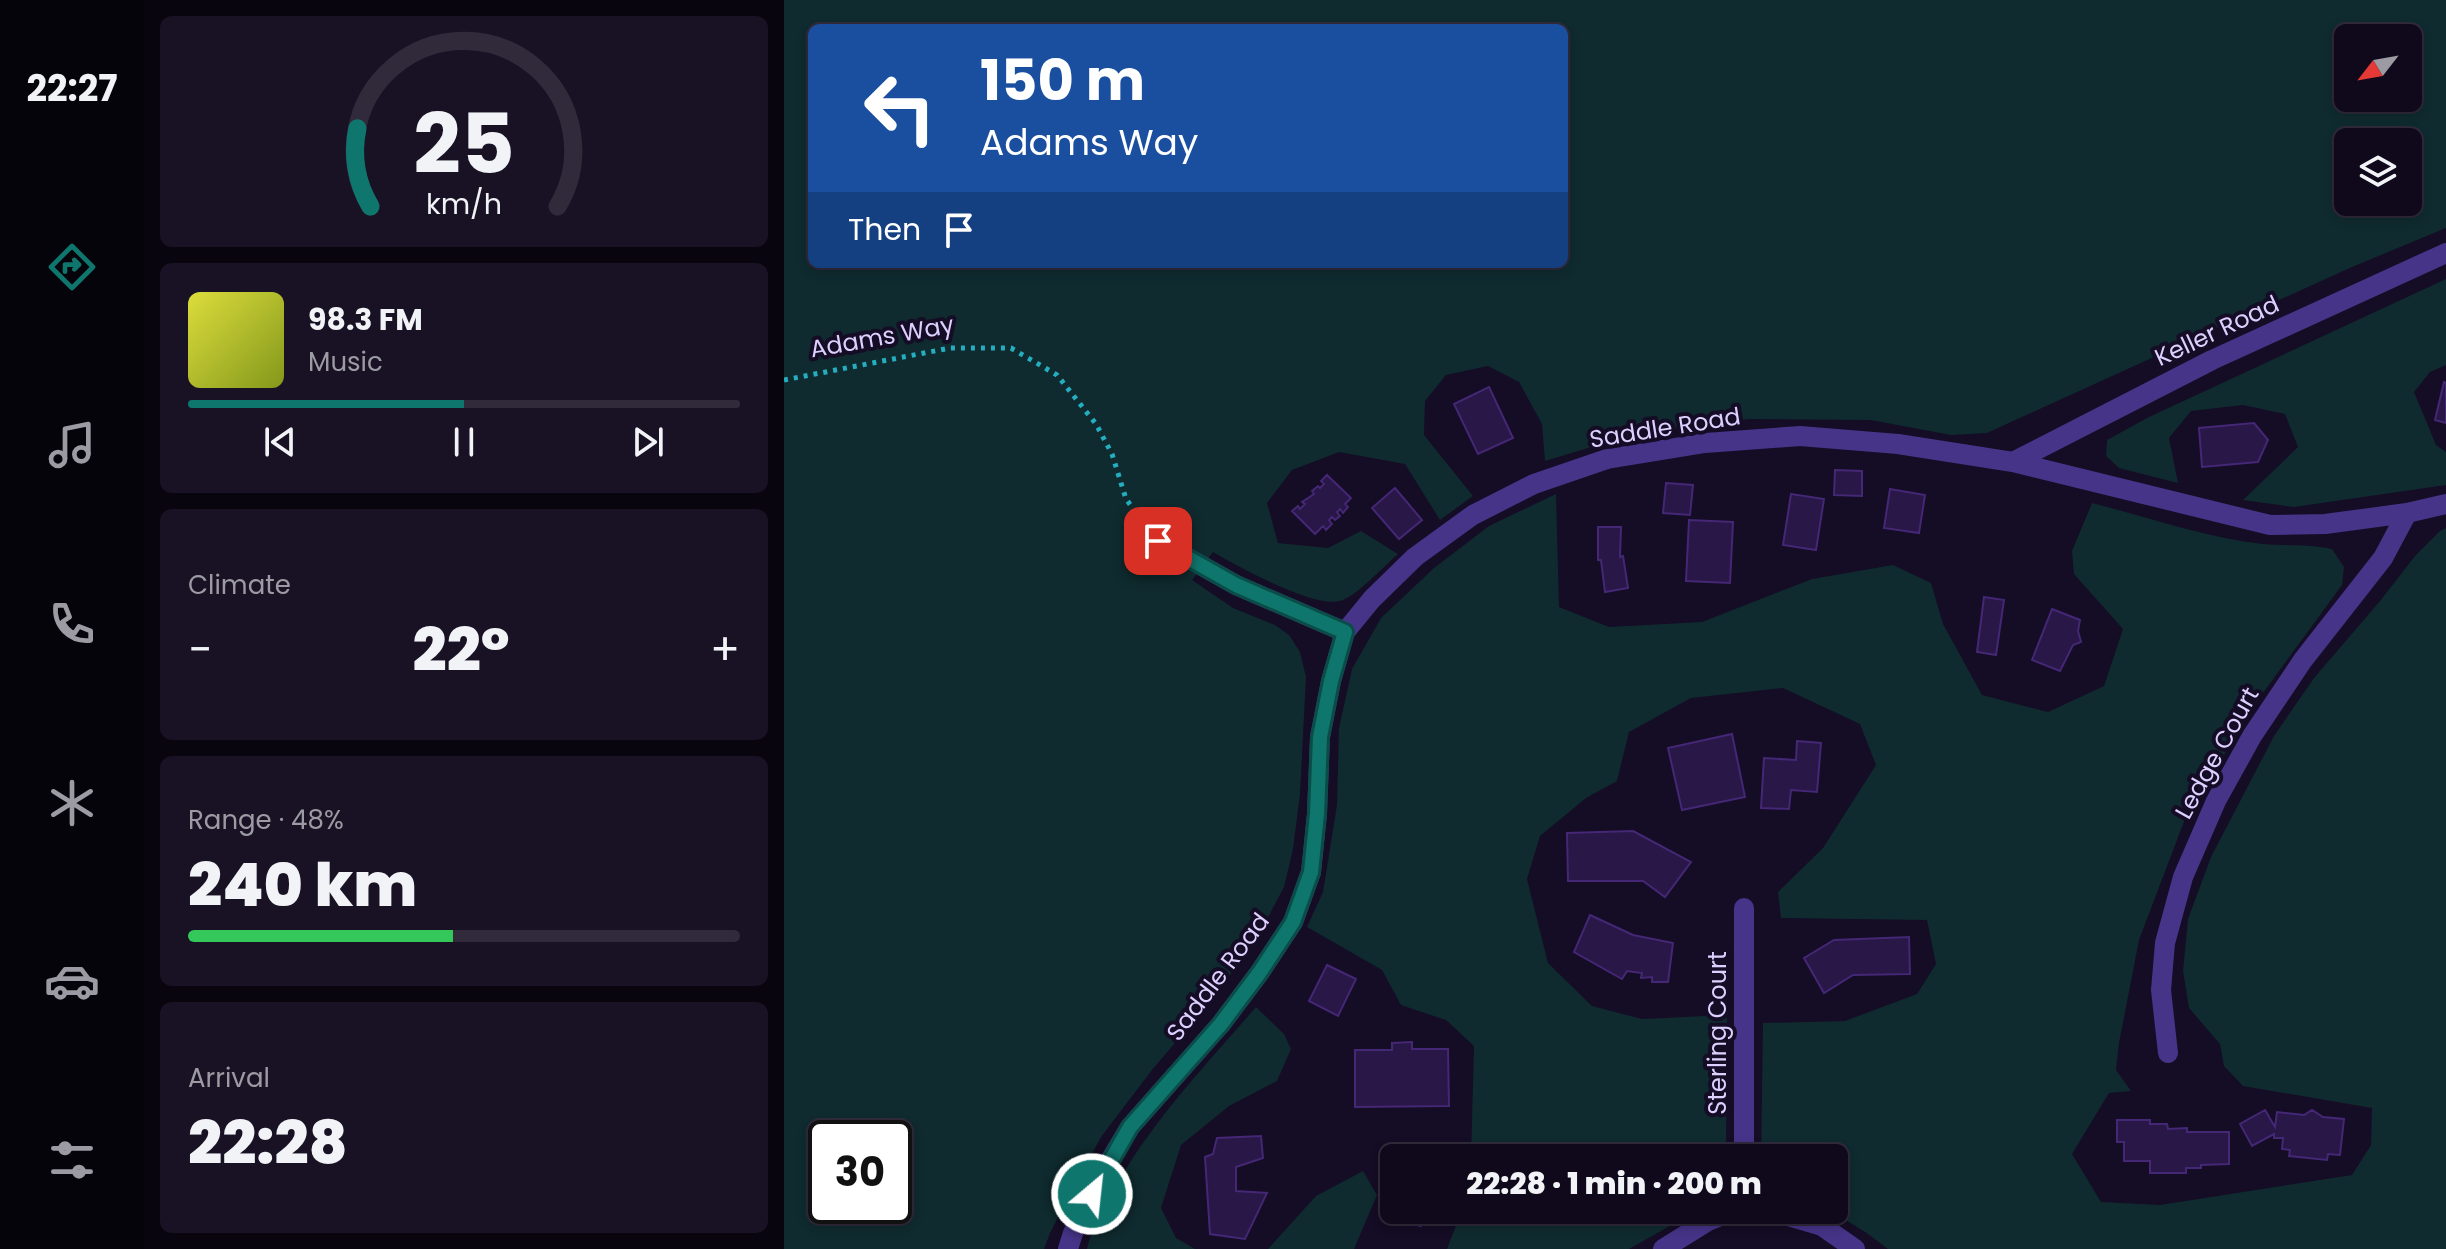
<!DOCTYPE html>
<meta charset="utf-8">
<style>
:root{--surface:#10091c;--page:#191225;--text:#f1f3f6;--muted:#9c9aa3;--line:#302a3b;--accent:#0f766e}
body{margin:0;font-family:Poppins,sans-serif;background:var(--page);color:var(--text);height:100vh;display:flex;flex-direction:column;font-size:30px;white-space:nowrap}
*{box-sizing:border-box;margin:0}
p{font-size:26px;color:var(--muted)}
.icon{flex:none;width:44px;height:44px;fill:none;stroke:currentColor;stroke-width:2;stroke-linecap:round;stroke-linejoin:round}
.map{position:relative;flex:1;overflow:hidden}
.side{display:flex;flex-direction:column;gap:16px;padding:16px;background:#09050f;width:640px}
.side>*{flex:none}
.guide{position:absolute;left:24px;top:24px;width:760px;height:244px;border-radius:12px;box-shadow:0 4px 12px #0003,0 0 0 2px var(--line);background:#1a4fa0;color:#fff;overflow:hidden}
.needle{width:52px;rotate:239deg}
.buttons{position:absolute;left:1550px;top:24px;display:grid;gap:16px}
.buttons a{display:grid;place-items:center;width:88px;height:88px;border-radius:12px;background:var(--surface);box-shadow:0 4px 12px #0003,0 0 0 2px var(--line);font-size:40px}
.speed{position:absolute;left:24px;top:1120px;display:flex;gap:16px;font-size:40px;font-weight:700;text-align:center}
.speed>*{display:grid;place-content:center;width:104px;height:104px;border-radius:50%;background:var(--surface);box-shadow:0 4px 12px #0003,0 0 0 2px var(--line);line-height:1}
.speed .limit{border:4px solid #111;border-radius:12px;background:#fff;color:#111}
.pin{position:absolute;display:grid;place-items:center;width:68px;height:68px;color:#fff;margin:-34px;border-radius:16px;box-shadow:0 4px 12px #0006}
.me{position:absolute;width:88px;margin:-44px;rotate:28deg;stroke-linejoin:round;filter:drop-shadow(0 0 6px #0008)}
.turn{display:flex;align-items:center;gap:28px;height:168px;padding:0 40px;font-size:36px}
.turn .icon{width:104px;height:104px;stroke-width:2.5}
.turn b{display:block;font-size:56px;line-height:68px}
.then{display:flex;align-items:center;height:76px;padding:0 40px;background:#0003;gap:16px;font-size:30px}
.big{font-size:60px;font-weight:800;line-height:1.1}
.side .tile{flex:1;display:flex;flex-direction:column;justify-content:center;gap:12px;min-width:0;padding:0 28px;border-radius:12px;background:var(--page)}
.side .dial{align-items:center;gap:0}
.dial svg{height:208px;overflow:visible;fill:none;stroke:var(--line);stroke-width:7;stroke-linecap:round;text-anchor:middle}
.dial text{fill:var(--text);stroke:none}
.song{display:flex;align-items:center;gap:24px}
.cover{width:96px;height:96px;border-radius:12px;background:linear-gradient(135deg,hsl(60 70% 55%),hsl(70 70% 35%))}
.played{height:8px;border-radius:4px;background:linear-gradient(90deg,var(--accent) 50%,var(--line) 50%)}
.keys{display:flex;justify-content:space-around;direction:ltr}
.heat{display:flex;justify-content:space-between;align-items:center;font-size:44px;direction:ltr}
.charge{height:12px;border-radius:6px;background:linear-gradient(90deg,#34c759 48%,var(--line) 0)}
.trip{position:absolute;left:596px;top:1144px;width:468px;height:80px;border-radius:12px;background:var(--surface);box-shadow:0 4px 12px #0003,0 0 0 2px var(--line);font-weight:800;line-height:80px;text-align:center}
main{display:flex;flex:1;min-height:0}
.menu{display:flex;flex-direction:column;width:144px;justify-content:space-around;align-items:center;background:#06040b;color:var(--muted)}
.menu .icon{width:56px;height:56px}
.menu .current{color:var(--accent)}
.menu b{font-size:36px;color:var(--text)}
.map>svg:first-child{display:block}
.green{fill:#0f2b2f;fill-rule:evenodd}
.building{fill:#291747;stroke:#442775;stroke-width:2}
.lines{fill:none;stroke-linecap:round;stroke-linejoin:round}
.path{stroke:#24aebf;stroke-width:5;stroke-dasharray:4 6;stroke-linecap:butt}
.minor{stroke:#453488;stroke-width:20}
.route-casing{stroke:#0a4d48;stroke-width:20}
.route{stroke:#0f766e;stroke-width:14}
.labels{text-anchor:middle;stroke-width:8;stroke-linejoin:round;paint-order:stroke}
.street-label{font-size:24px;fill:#ddd0ff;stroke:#150c25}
</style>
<main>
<nav class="menu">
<b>22:27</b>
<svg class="icon current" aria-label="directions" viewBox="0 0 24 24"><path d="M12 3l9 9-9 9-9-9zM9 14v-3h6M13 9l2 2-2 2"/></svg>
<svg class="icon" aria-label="music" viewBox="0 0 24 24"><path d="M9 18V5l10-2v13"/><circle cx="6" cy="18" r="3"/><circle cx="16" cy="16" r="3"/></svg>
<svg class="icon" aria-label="phone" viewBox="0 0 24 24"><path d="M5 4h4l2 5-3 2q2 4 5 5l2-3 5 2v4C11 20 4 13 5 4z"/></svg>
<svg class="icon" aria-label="climate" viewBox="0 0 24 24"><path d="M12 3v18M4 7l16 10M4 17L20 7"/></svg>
<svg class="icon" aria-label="car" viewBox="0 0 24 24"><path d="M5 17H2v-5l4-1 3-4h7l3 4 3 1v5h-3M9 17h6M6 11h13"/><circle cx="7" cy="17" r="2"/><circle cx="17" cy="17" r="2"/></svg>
<svg class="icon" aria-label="filters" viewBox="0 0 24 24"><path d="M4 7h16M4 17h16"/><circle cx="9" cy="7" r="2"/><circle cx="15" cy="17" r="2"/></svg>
</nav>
<section class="side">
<div class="tile dial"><svg viewBox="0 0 100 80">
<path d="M14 69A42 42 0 1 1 86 69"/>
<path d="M14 69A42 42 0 0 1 9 39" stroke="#0f766e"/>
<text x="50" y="56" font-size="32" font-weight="700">25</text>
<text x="50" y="72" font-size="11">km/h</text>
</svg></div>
<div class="tile">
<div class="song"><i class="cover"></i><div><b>98.3 FM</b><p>Music</p></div></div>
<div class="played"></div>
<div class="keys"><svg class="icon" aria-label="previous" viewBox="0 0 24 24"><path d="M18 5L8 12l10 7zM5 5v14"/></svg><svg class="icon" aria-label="pause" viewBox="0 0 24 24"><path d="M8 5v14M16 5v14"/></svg><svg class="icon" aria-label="next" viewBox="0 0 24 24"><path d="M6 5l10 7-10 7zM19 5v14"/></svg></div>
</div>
<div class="tile"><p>Climate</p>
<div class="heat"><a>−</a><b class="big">22°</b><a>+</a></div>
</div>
<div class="tile"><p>Range · 48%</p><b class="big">240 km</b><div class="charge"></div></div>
<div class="tile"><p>Arrival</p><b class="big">22:28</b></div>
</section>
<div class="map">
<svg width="1662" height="1249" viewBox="0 0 1662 1249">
<rect width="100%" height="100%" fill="#150c25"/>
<path class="green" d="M0,0H1662V228L1568,267L1203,433L1167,435L1087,420L966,419L857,432L761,461L758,424L735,382L704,366L662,375L641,401L640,435L689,496L656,520L621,464L555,452L508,470L483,503L494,543L544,548L577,531L614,554C600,566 572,597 556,601C529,608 453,566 429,552L408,580L449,608L491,625L505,635L516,652L522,677L516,794L509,849L500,887L480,925L435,991L368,1070L317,1137L266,1233L260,1249H0ZM28,28H780V264H28ZM1564,38H1624V98H1564ZM1564,142H1624V202H1564ZM42,1138H110V1206H42Z
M1662,279V365L1646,372L1630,392L1652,445L1662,452V485L1510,507L1459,500L1514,447L1501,414L1459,405L1407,411L1385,438L1394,483L1335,468L1322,456L1323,440L1365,417Z
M772,494L775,607L825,627L918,622L1028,579L1109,565L1147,583L1159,624L1198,695L1264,712L1320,686L1339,629L1290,574L1288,551L1308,503C1364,517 1422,538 1479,544C1503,546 1523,544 1548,549L1560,567L1558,585L1471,704L1401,819L1355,940L1335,1043L1332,1070L1347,1091L1325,1093L1288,1154L1317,1202L1376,1205L1568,1175L1587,1145L1588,1108L1459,1086L1440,1066L1436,1044L1405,1008L1399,971L1404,919L1427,857L1490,736L1530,678L1596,601L1631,556L1656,531L1662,528V1249H1104L1084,1234L1046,1210H1050V1158H977L979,1023L1061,1021L1133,994L1152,964L1143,920L997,918L994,892L1039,848L1092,765L1076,724L999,688L907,698L845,732L833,781L802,798L756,836L743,879L764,963L808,1006L858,1019L943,1015L942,1158H687L690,1046L662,1020L617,1005L598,970L523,927L539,892L553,805L555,728L568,669L597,618L650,568L705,526Z
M472,1007L500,1034L507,1049L493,1081L445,1106L397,1145L377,1208L392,1238L411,1249H303C308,1228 317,1211 328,1193C365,1124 421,1066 472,1007Z
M579,1171L593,1195L570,1249H484L532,1196Z
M678,1210H914L845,1249H663Z"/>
<path class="building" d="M1660,382L1662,383V423L1651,420Z
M705,387L729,438L694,454L670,404Z
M1470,423L1484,440L1474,462L1418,467L1415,428Z
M1051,470L1078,471V496L1050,495Z
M543,475L567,498L561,504L564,507L559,513L556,509L553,512L556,516L551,520L548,517L545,520L548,524L542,530L539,526L531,534L508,511L514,506L516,509L521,504L518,502L530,494L528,491L534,486L536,488L540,484L537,481Z
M882,483L909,485L906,515L879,513Z
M611,488L638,520L615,539L588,508Z
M1106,489L1141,495L1135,533L1100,528Z
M1007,494L1040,499L1032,550L999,545Z
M905,520L949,522L946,583L902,581Z
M814,527H837L836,557L839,556L844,588L821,592L817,560H814Z
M1200,597L1220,600L1212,655L1193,652Z
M1268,609L1296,620L1294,631L1297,642L1289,645L1276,671L1248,660Z
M948,734L961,797L898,810L884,748Z
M1013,741L1037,743L1033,792L1007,790L1005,809L977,808L980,758L1012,760Z
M849,831L907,862L881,897L859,881H784L783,833Z
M806,915L849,935L889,943L884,982H868V977L857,978L858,973L843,971L838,979L790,952Z
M1125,937L1126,974L1069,975L1040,993L1020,958L1050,940Z
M543,965L572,979L554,1016L525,1001Z
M628,1042V1049H664L665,1106L571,1107V1050H608V1043Z
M1481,1110L1491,1127L1493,1112L1520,1115L1528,1110L1539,1117L1560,1119L1556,1155L1544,1154L1543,1160L1505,1156L1506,1150L1498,1149L1499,1138H1490V1134L1468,1146L1456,1124Z
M1333,1120H1366V1124H1383L1384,1129L1403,1128V1132H1445V1164L1417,1165V1168H1402V1173H1366V1161H1340V1142H1333Z
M477,1136L479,1158L452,1167V1191L483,1193L461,1239L426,1234L421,1157L429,1154L433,1138Z
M611,1210H642L637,1226L608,1219Z"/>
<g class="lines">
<path class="path" d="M0,380L166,348H227L273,375L312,424L328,454L342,499L361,525"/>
<path class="minor" d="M1229,462L1428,360L1662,253
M374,541L452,585L561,632
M1384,1053L1377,990L1381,943L1399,877L1432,801L1468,736L1519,660L1599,558L1623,513
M960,1158V908
M984,1210L1038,1226L1071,1249
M284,1249L289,1233L318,1174L346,1127L437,1024L476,972L509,922L527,872L533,814L536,737L547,681L561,632L588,599L631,557L689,515L750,484L823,459L921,443L1016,436L1114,444L1229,462L1486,525L1541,524L1623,513L1662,504
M879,1249L924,1221L951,1210"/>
</g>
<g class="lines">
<defs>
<path id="route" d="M308,1194L346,1127L437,1024L476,972L509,922L527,872L533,814L536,737L547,681L561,632L452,585L374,541"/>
</defs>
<use href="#route" class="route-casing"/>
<use href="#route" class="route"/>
</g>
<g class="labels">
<g class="street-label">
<text transform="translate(1433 331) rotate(-25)" y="8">Keller Road</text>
<text transform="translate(98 337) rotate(-10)" y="8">Adams Way</text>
<text transform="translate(881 428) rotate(-9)" y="8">Saddle Road</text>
<text transform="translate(1433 753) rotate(-61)" y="8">Ledge Court</text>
<text transform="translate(434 977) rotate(-53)" y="8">Saddle Road</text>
<text transform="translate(934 1033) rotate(-90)" y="8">Sterling Court</text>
</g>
</g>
</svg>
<div class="buttons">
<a><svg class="needle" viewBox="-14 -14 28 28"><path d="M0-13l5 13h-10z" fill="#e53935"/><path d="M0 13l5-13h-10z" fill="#9c9aa3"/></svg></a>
<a><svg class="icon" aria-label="layers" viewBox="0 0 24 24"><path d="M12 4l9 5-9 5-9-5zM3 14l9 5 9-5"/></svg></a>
</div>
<div class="speed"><div class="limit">30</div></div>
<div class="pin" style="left:374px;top:541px;background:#d93025"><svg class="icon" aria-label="arrive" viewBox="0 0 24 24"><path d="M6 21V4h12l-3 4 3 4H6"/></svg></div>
<svg class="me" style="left:308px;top:1194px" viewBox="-20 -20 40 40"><circle r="17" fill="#0f766e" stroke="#fff" stroke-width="3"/><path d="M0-11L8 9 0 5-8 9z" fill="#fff"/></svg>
<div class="trip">22:28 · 1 min · 200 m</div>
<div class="guide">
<div class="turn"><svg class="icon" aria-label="left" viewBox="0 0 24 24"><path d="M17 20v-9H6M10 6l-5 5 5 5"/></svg><div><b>150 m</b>Adams Way</div></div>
<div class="then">Then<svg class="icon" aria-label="arrive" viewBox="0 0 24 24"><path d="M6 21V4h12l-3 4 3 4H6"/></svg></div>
</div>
</div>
</main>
